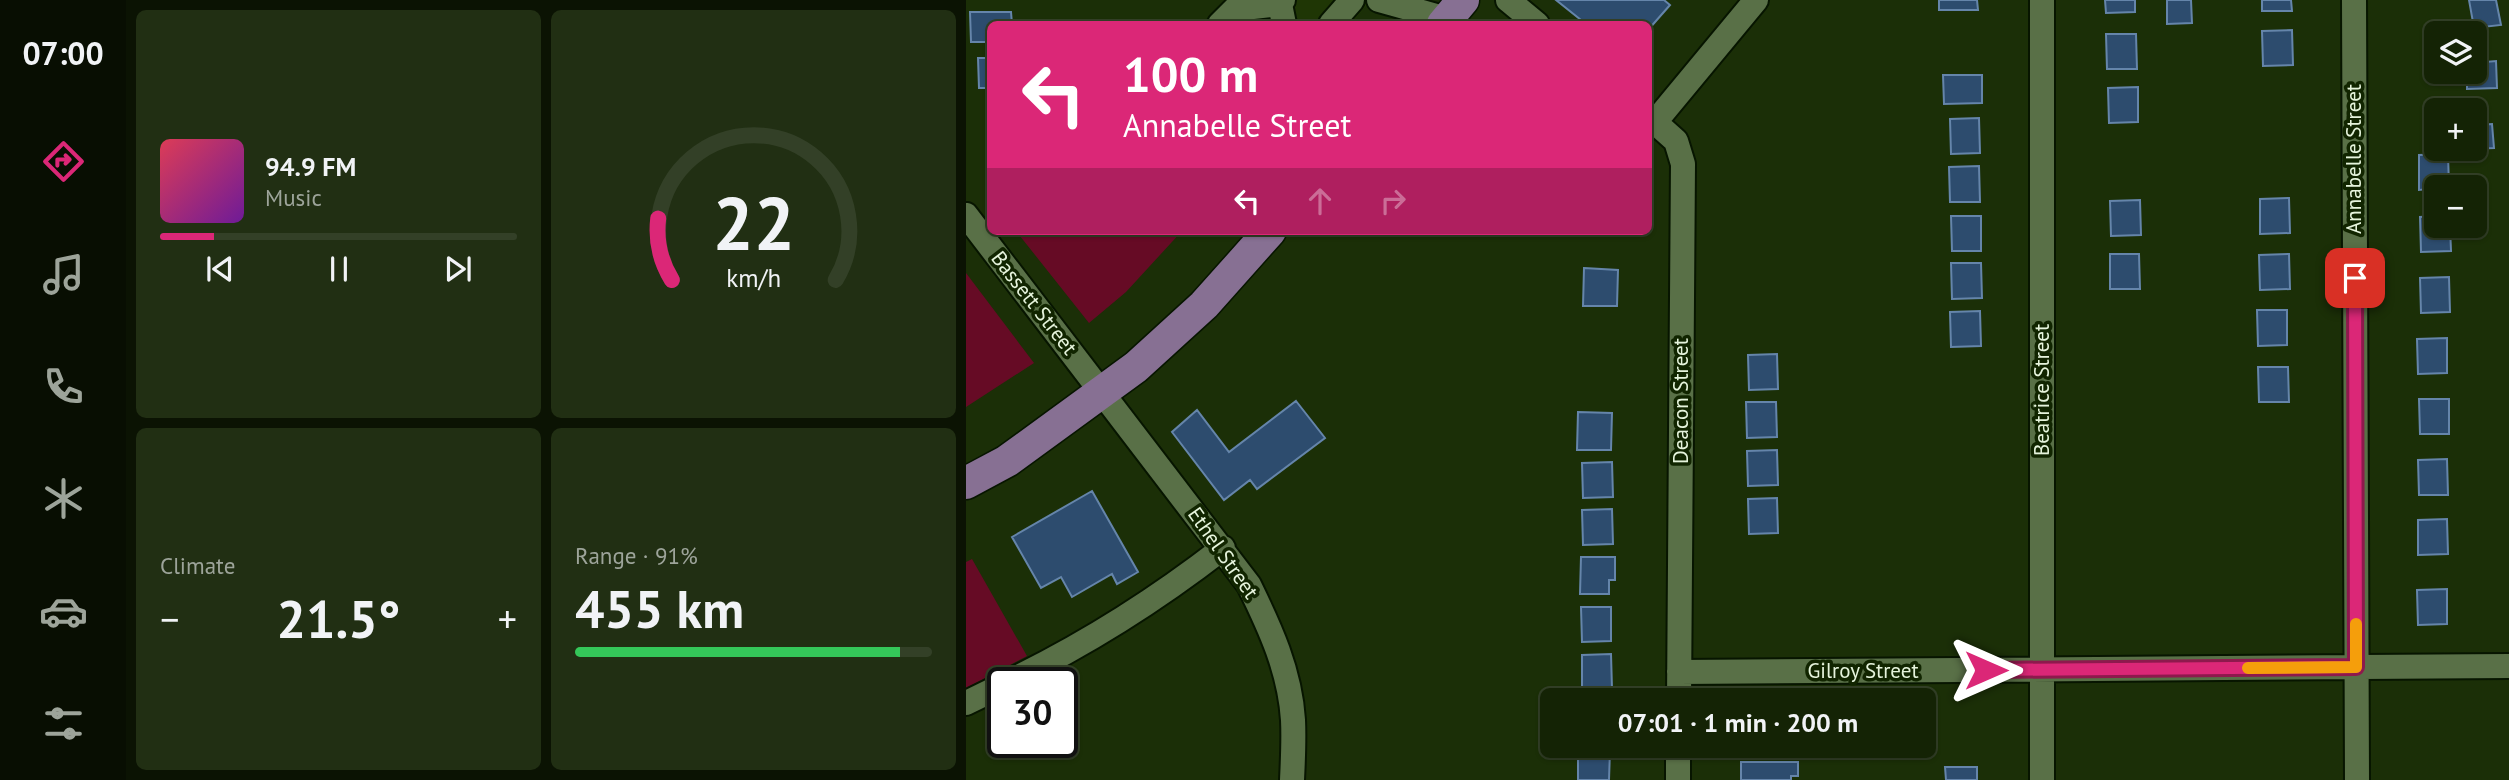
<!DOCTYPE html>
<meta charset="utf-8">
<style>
:root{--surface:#142305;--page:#212f13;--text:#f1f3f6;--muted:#9da49a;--line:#334027;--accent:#db2777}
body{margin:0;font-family:"PT Sans",sans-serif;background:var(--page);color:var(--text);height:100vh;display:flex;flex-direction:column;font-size:26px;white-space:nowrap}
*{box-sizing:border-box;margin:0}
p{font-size:23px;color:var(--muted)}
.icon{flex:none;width:38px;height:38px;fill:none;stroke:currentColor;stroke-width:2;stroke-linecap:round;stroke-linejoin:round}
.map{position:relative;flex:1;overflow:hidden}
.panel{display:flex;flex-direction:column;gap:10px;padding:10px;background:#0b1303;width:840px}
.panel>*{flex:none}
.guide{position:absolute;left:21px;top:21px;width:665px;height:214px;border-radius:10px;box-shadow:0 2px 5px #0004,0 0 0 2px var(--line);background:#db2777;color:#fff;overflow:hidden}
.controls{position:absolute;left:1458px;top:21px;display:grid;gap:14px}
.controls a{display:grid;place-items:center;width:63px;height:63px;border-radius:10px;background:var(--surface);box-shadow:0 2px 5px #0004,0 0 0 2px var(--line);font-size:35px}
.speed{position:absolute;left:21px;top:667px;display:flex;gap:14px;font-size:35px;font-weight:700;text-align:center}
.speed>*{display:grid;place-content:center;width:91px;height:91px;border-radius:50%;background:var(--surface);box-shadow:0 2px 5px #0004,0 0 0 2px var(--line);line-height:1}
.speed .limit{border:4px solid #111;border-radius:10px;background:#fff;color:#111}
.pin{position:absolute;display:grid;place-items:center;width:60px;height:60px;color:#fff;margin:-30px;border-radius:14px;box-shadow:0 4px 10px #0006}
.me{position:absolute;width:77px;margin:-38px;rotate:90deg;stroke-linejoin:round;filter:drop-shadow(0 0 5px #0008)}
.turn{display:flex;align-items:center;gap:24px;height:147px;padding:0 21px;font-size:32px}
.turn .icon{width:91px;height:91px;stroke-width:2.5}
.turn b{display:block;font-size:49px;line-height:60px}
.lanes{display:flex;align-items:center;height:66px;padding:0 21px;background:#0003;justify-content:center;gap:35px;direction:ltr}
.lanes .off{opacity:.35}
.big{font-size:52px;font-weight:800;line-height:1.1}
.panel .widget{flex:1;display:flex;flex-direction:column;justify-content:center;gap:10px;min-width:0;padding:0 24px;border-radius:10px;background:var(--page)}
.panel .dial{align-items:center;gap:0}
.dial svg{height:182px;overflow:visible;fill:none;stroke:var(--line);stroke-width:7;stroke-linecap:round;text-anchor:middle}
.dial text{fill:var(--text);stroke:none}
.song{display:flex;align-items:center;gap:21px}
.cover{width:84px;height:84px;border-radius:10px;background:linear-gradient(135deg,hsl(350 70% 55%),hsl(280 70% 35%))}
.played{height:7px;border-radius:4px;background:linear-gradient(90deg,var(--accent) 15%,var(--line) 15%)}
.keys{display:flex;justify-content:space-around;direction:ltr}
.heat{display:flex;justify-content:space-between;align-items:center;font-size:38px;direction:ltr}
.charge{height:10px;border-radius:5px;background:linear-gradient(90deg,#34c759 91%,var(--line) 0)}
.panel .tiles{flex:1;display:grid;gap:10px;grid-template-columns:repeat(2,1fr)}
.trip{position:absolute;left:574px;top:688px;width:396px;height:70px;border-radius:10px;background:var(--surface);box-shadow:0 2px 5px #0004,0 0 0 2px var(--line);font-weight:800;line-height:70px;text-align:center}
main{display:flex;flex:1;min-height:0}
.tabs{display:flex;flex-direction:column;width:126px;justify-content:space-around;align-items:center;background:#080e02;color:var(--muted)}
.tabs .icon{width:49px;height:49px}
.tabs .selected{color:var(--accent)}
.tabs b{font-size:32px;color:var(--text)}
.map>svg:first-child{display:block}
.built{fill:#1f3605}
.green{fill:#660b25}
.building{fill:#2d4c6e;stroke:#6585aa;stroke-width:2}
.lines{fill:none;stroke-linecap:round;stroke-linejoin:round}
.minor-casing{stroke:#071500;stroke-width:28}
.major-casing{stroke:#071500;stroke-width:35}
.minor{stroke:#597047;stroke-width:24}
.major{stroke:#877093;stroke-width:32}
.route-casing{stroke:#8e194d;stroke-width:18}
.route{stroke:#db2777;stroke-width:12}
.slow{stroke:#f59e0b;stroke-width:12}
.labels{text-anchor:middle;stroke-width:7;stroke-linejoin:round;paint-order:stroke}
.street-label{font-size:21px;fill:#e6f4dc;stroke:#112500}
</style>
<main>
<nav class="tabs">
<b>07:00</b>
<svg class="icon selected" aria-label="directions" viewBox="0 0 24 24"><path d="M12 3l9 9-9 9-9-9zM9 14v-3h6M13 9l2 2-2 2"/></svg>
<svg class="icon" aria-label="music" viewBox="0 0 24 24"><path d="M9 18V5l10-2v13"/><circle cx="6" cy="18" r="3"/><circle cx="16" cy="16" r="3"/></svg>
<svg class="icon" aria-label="phone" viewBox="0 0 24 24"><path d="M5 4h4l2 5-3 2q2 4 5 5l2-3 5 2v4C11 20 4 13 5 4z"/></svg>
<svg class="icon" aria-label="climate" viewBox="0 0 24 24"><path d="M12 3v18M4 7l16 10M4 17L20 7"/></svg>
<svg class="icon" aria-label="car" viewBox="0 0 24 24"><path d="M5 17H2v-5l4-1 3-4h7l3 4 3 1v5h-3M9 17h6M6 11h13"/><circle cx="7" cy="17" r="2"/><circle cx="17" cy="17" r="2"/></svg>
<svg class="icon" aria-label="filters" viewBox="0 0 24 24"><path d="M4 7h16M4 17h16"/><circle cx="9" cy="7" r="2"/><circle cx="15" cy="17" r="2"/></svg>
</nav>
<section class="panel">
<div class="tiles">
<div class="widget">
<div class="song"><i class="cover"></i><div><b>94.9 FM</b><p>Music</p></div></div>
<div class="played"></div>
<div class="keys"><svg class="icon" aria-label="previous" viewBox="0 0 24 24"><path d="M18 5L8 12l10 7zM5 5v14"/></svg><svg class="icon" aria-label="pause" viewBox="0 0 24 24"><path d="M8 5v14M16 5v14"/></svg><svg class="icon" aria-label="next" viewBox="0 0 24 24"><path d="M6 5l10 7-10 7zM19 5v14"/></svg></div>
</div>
<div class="widget dial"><svg viewBox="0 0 100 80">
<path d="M14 69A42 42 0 1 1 86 69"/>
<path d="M14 69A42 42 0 0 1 8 42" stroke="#db2777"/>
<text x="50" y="56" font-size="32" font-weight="700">22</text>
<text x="50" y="72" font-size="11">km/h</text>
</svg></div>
<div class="widget"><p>Climate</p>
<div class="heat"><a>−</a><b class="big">21.5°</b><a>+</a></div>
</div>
<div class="widget"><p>Range · 91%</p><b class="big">455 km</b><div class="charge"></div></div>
</div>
</section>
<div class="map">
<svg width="1543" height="780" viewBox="0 0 1543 780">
<rect width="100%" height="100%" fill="#1b2f07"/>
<path class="built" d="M258,0H405L385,24H238Z"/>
<path class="green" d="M50,231H216L160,292L123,323Z
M0,273L68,363L0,407Z
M6,559L61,656L0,688V562Z"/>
<path class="building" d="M590,0H698L704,5L682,30V24H620Z
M973,0H1011L1012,10H973Z
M1139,0H1169V12L1140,13Z
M1201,0H1225L1226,23L1201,24Z
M1296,0H1325L1326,11H1296Z
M1503,0H1530L1535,25L1508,28Z
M4,12H45L46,24H24V42H5Z
M1326,30L1327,65L1297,66L1296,31Z
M1140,34H1170L1171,69H1141Z
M12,58H24V88H13Z
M1530,61L1531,88L1501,89V72H1508V63Z
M977,75H1016V103L978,104Z
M1172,87V122L1143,123L1142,88Z
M1013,118L1014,153L985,154L984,119Z
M1526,124L1528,148L1501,149H1508V125Z
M1482,154L1483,187L1453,190V155Z
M1013,166L1014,202H984L983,167Z
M1323,198L1324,233L1294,234V199Z
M1174,200L1175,235L1145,236L1144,201Z
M985,216H1015V251H986Z
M1470,216V226H1484L1485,251L1455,252L1454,217Z
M1144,254H1173L1174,289H1144Z
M1323,254L1324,289L1294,290L1293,255Z
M985,263H1015L1016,298L986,299Z
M618,268L652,270L651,306H617Z
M1483,277L1484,312L1455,313L1454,278Z
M1291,310H1321V345L1292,346Z
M1014,311L1015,346L985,347L984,312Z
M1481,338V373L1452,374L1451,339Z
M811,354L812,389L783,390L782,355Z
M1292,367H1322L1323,402H1293Z
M1453,399H1483V434H1454Z
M330,401L359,438L291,489L284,480L258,500L206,432L231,410L263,452Z
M780,402H810L811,437L781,438Z
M612,412L646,413L645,450H611Z
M811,450L812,485L782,486L781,451Z
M1481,459L1482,495H1453L1452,460Z
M646,462L647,497L617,498L616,463Z
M126,491L172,572L151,584L146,574L106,597L95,577L75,588L46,537Z
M811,498L812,533L783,534L782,499Z
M646,509L647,544L617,545L616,510Z
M1481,519L1482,554L1452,555V520Z
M615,557H649V580H643V594H614Z
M1481,589V624L1452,625L1451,590Z
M615,607H645V641L616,642Z
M645,654L646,689L616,690V655Z
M612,750H644L643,780H612Z
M775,762H832V776H825V780H775Z
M979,767H1011V780H980Z"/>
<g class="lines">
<defs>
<path id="minor" d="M413,0L481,19
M542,0L571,24
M1076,0V780
M1388,0L1391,780
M314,4L318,24
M254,24L269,9L314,4L317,0
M365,24L386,0
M682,116L710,141L717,164L713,700
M689,122L790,0
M0,215L283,585C304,628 324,671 327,720C328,740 327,760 326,780
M713,672L1543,666
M42,682C119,645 190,600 257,548
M0,703L37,685
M712,780V746"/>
<path id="major" d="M477,24L497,0
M0,483L41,461L170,367L238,305L304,231"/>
</defs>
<use href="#minor" class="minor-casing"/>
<use href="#major" class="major-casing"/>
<use href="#minor" class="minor"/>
<use href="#major" class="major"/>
</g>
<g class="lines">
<defs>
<path id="route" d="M1020,670L1390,667L1389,278"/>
</defs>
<use href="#route" class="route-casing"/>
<use href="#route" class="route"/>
<path class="slow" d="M1282,668L1390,667V624"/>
</g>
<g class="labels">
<g class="street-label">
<text transform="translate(1388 159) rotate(-90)" y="7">Annabelle Street</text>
<text transform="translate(68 303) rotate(52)" y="7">Bassett Street</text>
<text transform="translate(1076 390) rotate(-90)" y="7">Beatrice Street</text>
<text transform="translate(715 401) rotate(-90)" y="7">Deacon Street</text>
<text transform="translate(257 553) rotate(55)" y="7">Ethel Street</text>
<text x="897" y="678">Gilroy Street</text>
</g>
</g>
</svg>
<div class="controls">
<a><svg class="icon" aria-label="layers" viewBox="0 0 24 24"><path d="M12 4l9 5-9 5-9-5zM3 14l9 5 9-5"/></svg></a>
<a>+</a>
<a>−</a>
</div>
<div class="speed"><div class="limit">30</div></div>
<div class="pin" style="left:1389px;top:278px;background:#d93025"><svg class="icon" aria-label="arrive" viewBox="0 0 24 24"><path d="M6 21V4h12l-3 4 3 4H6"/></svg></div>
<svg class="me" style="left:1020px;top:670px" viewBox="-20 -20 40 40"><path d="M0-17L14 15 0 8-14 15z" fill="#db2777" stroke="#fff" stroke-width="4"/></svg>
<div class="trip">07:01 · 1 min · 200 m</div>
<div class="guide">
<div class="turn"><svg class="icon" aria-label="left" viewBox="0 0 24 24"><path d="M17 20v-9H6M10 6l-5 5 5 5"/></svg><div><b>100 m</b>Annabelle Street</div></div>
<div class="lanes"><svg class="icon" aria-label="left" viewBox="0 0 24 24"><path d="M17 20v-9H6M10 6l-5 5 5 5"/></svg><svg class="icon off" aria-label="ahead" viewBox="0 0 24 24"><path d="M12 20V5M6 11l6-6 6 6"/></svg><svg class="icon off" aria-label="right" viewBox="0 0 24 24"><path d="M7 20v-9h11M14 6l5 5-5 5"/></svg></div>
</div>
</div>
</main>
